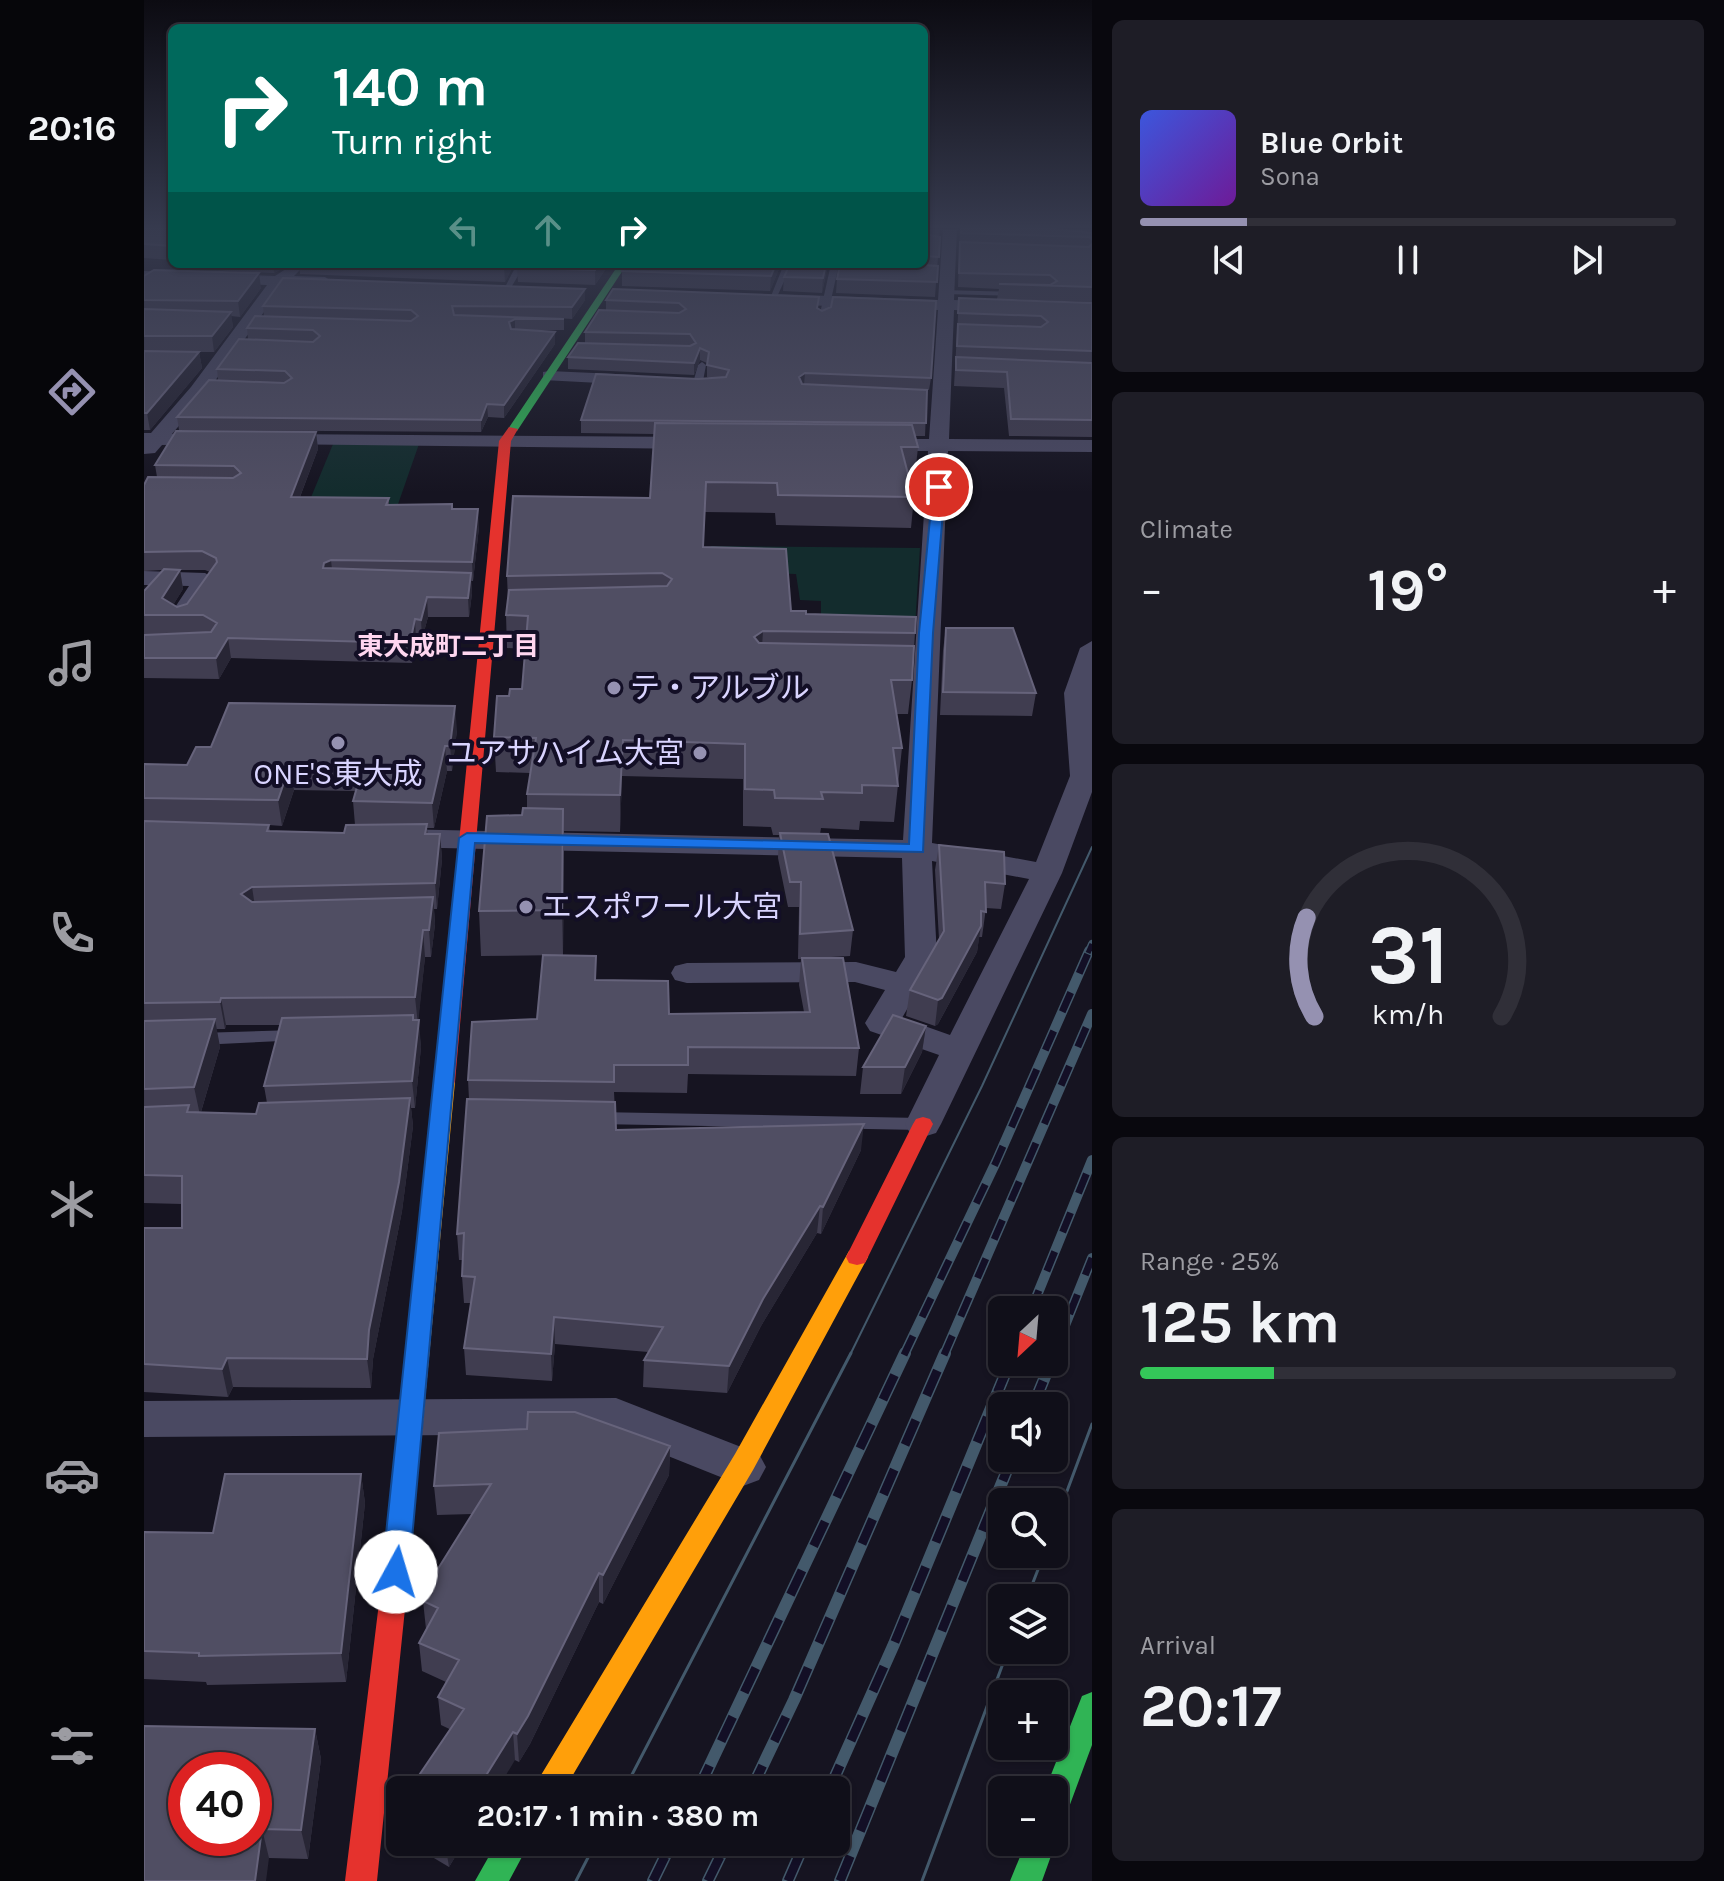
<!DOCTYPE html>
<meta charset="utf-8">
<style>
:root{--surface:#100f19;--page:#1e1d26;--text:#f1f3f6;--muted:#9c9ca2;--line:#302f38;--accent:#9591b1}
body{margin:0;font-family:Karla,"Noto Sans JP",sans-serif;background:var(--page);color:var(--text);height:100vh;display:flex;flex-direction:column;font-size:30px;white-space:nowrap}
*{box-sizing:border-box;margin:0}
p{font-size:26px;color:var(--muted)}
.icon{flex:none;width:44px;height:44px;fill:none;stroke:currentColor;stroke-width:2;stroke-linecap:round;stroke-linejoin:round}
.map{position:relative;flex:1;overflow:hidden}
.drawer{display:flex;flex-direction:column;gap:20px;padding:20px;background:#09080e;width:632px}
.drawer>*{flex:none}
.banner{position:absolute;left:24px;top:24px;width:760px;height:244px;border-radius:12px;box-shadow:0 2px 6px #0004,0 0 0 2px var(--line);background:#00695c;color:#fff;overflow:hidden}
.needle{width:52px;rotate:206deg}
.buttons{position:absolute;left:844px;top:1296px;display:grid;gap:16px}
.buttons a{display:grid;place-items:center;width:80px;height:80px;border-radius:12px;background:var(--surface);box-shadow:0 2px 6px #0004,0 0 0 2px var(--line);font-size:40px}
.speed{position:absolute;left:24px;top:1752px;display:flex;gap:16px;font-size:40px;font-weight:700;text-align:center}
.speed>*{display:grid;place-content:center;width:104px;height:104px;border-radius:50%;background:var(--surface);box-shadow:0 2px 6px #0004,0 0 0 2px var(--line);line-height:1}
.speed .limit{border:12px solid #d22;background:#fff;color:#111}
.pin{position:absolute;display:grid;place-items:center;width:68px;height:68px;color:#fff;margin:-34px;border:4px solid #fff;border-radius:50%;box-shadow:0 2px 8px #0007}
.me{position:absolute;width:88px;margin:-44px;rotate:6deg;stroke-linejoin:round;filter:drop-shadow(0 0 6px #0008)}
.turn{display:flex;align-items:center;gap:28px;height:168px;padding:0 32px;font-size:36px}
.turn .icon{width:104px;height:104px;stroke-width:2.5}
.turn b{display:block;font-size:56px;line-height:68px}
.lanes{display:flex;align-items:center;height:76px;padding:0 32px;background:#0003;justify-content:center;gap:40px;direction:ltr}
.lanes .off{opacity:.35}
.big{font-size:60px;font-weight:700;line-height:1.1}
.drawer .widget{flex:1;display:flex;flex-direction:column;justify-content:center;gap:12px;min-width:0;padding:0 28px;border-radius:12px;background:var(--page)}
.drawer .dial{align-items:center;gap:0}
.dial svg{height:208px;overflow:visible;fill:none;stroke:var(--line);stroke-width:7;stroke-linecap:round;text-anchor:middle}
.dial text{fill:var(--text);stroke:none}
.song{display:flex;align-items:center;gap:24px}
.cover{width:96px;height:96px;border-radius:12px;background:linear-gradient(135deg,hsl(230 70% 55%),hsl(280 70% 35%))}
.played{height:8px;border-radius:4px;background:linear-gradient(90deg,var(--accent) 20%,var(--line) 20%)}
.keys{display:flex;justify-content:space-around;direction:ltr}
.heat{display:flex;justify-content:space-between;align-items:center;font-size:44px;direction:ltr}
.charge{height:12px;border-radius:6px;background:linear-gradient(90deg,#34c759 25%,var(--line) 0)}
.trip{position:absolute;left:242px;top:1776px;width:464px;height:80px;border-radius:12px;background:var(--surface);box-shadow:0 2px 6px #0004,0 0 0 2px var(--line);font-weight:700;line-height:80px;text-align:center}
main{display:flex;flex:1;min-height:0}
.tab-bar{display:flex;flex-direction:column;width:144px;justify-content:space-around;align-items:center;background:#06060a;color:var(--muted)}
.tab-bar .icon{width:56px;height:56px}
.tab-bar .active{color:var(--accent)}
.tab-bar b{font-size:36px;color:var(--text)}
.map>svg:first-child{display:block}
.green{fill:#132c2d}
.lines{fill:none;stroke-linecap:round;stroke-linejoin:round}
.lane{fill:#4a4962;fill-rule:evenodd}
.street{fill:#4a4962;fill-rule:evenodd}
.fast{fill:#30b455;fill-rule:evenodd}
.slow{fill:#ff9f0a;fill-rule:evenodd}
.jam{fill:#e5322d;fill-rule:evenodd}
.tram-far1{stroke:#43596b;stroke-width:2}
.tram{stroke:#43596b;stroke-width:3}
.rail-far2-casing{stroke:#43596b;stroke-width:8}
.rail-far1-casing{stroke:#43596b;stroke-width:10}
.rail-casing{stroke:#43596b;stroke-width:12}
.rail-far2{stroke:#130f26;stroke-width:5;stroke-dasharray:16;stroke-linecap:butt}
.rail-far1{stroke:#130f26;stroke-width:7;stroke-dasharray:21;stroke-linecap:butt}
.rail{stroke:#130f26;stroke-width:9;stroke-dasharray:27;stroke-linecap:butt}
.wall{fill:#403d50;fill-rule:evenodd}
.shaded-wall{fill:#282635}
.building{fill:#504e63;stroke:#66637b;stroke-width:2;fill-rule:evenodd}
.route{fill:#1a73e8;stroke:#114b97;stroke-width:2}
.poi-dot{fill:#9591b1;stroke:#130f26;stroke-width:3}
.labels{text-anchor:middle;stroke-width:8;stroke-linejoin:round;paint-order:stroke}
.far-neighbourhood-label{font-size:26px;font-weight:bold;fill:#ffd6f0;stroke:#130f26}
.poi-label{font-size:30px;fill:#d9d4ff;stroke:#130f26;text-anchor:start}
</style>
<main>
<nav class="tab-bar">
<b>20:16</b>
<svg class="icon active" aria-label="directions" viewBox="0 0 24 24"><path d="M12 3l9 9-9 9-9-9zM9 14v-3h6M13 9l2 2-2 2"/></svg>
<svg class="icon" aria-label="music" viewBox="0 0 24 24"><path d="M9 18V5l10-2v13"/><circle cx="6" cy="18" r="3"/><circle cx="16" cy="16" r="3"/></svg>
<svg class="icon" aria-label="phone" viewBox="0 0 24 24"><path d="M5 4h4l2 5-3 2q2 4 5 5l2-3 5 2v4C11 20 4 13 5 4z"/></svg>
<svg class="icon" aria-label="climate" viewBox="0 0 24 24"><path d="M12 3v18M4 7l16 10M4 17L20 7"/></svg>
<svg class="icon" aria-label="car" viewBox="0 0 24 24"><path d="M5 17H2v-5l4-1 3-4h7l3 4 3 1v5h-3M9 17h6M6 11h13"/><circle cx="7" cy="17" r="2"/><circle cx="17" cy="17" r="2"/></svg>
<svg class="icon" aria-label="filters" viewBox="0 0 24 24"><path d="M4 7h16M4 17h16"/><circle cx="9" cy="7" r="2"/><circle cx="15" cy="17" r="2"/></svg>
</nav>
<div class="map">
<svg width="948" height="1881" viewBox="0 0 948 1881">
<rect width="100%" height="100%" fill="#161421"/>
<path class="green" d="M189,444H275L252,510L163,507Z
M567,546L776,548L770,643L677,640V601L656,600L652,574L568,572Z"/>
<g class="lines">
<path class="lane" d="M373,264H381L365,291H359Z
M640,264H648L632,299L625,301Z
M687,264H695L683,318L679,320L675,318Z
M798,290L874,292L878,294L874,296L801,294Z
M558,362L562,365L559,381L573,382V386H554L549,383L554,365Z
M152,1030L158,1032L161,1036L158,1040L55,1045L46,1039L55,1033Z
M452,1112L777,1118L783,1120L786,1124L783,1128L777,1130L452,1124L446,1122L443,1118L446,1114Z"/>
<path class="street" d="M799,229H813L810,300L856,302L864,307L856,312L810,310L805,439L948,440V452L804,451L788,843L892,862L926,776L920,693L936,648L948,641V792L918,873L797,1124L792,1133L779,1137L766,1133L761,1124L795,1055L726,1031L721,1023L741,990L711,982L543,983L531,980L527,973L531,966L543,963L712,962L752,972L761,957L758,858L252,847L242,844L237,838L242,832L252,829L759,840L784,451H731L721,445L731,439H785L794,310L631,304L623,299L631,294L794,300ZM788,861L885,879L806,1035L758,1018L793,957Z
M148,265L156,270L150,276L181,277L189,282L181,287L139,285L61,395L28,434L76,436L79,440L76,444L18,445L11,453L0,454V433H7L47,387L123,285L0,281V271L131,276Z
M405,371L494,375L503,380L494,385L399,380V372Z
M131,434L553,437L563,443L553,449L124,444L121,440L124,436Z
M0,571L61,573L73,580L46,620L38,622L26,615L45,586L0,585Z
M472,1398L615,1454L622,1467L615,1480L599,1486L469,1434L0,1437V1401Z"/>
<path class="fast" d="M475,264H483L373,431H365L364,429Z
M948,1692V1745L921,1818L910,1822V1790H901L938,1696Z
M910,1836L912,1842L898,1881H866L882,1842H910Z
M353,1842H386L365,1881H331Z"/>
<path class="slow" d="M301,1075L308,1077L311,1082L265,1570L261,1578L252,1582L243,1578L239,1570L291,1082L294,1077Z
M713,1249L721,1251L724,1257L609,1470L420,1790H388L591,1454L705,1251Z"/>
<path class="jam" d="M365,427L374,429L367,441L311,1082L308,1087H294L291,1082L355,441Z
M779,1117L786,1119L789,1124L724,1257L721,1263L713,1265L705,1263L702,1257L769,1124L772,1119Z
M252,1558L261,1562L265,1570L233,1881H201L239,1570L243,1562Z"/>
<path class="tram-far1" d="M706,1355L838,1086L948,847"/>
<path class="tram" d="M910,1526L948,1424
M883,1598L900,1554
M480,1790L707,1353
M432,1881L452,1842
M778,1881L864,1650"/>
<defs>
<path id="rail-far2" d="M944,953L948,944"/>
<path id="rail-far1" d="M887,1310L948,1160
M910,1353L948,1258
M760,1355L852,1162L945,951
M800,1355L948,1014"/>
<path id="rail" d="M889,1406L907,1362
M554,1790L761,1353
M607,1790L650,1700L801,1353
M685,1790L750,1644L866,1362
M509,1881L528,1842
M564,1881L583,1842
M644,1881L661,1842
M696,1881L868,1458"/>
</defs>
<use href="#rail-far2" class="rail-far2-casing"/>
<use href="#rail-far1" class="rail-far1-casing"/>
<use href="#rail" class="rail-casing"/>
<use href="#rail-far2" class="rail-far2"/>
<use href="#rail-far1" class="rail-far1"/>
<use href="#rail" class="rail"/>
</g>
<path class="wall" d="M0,229H28V260L0,258Z
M780,229H796L791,297L692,293L693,279L696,264H780Z
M816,229H948V302L853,299L855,289L814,287Z
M32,264H147L130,273L33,269Z
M152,264H370L361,282L156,274L155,267Z
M375,264H465L451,285L374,282L373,268Z
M637,264L626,291L478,286V271Z
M646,264H684L678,293L639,291L640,277Z
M0,276L117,288L96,317L87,316L89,327L70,352H55L58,368L6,430H0Z
M815,298L948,303V437L865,436L860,388L810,386Z
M441,300L428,319L412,318L420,319V330H378L411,332V344L360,418L344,417L337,432L35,430L33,417L74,380L73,369L104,339L103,328L120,317L119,306Z
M462,300L674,309L787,378L785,390H783L781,436H771L774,447L771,476H765L770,497L767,528L632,525L631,513L561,512L559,547L647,611L662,614L772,617L768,680L764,714H752L758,748L750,822L716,821L715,830L677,828L676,834L709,930L706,956L669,958L715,1048L712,1076L544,1074L543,1093L470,1092L472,1130L717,1150L677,1234L673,1233L617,1326L583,1393L499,1387L500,1360L504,1352L411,1344L408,1381L322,1375L320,1348L327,1303H320L318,1276L319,1260H315L313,1234L325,1099L324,1080L393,1019L452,956V980L525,1014L660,1012L655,985L657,959H654L655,907H644L634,858L635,835H629L627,827L599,826V779L478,776L476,832L420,831L419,955L337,956L335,911L378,815L383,808V794L386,773L352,772L350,737L365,696L378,689L382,649L363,648L362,615L364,601L363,576L506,498L510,434L437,433V420L554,379L566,378L563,377V363L556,360L550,375L424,369V357L441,343V332L462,310Z
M172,432L174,449L156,497L245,498V505L308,504L309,509L335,527L329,581H327L328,593L325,617H284L278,639H272L268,663L87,658L75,679L0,678V591L19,570L0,571V485L13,477L11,465ZM36,570H61L66,572L43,604L33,607L29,605L39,589Z
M802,628L892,693L888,716L796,715L799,650Z
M313,730L308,771H303L290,828H283L284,834H296L298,859L293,909H290L291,924L287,957H281L274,1020L277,1047L271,1108H267L269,1126L258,1211L229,1359L227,1388L89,1387L84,1397L0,1392V1228H38V1204L0,1203V764L43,765L67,747ZM150,790L212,791L209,801L211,825L200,833L126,831L125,825L138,826ZM82,1025H136L120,1086L123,1103L112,1114L57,1112L76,1047L72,1029H81Z
M795,845L861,884L857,909L842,908L838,937H835L833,952L794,1024L791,1026L762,1016L766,990L795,939L791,870Z
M782,1026L778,1052L757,1094H716L719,1067Z
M526,1446L525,1475L459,1604L455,1602L386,1744L375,1762L297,1725L294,1697L302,1682L278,1671L275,1643L282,1629L279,1601L328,1514L293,1515L290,1486Z
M217,1474L221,1503L202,1682L63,1685L62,1682L0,1679V1532L69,1533Z
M171,1729L177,1759L164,1859L125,1858L0,1881Z
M263,1842H320L305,1867Z"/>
<path class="shaded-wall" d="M129,264H147L130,273Z
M362,264H370L361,282L360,267Z
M455,264H465L451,285V270Z
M632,264H637L626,291L627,276Z
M682,264H684L678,293L679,278Z
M115,273L117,288L96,317L94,301Z
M441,289V300L428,319V307Z
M87,312L89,327L70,352L68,336Z
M371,319V330L365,334V322Z
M411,332V344L360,418V405Z
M556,348V360L550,375V363Z
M55,352L58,368L6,430L3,413Z
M661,373L660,385L654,389L655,377Z
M343,404L344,417L337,432V420Z
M172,432L174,449L149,515L147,497Z
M334,509L335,527L329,581L328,562Z
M187,560L189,579L179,568L180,563Z
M36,570L39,589L23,615L18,598Z
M327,573L328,593L325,617L324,598Z
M283,597L284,617L278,639L277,620Z
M271,619L272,639L268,663L266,643Z
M619,631L617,664L610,637Z
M84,638L87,658L75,679L72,658Z
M311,706L313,730L308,771L306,746Z
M479,740L478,776L476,832V795Z
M301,746L303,771L290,828L288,803Z
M146,765L150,790L138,826L134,800Z
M419,809L420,852L419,955L418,910Z
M296,834L298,859L293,909L291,883Z
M108,887L112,913L97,894Z
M289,897L291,924L287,957L285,930Z
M837,926L833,952L794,1024L791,1026L794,1000Z
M279,930L281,957L274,1025L271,997Z
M77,998L82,1025L81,1029L76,1002Z
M71,1019L76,1047L56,1115L50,1087Z
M275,1020L277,1047L271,1108L268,1081Z
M782,1026L778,1052L757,1094L761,1067Z
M266,1098L269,1126L258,1211L229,1359L227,1388L223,1359L225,1330Z
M720,1124L717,1150L677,1234L679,1207Z
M676,1206L673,1233L617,1326L583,1393L585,1366L619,1299Z
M410,1317L411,1344L408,1381L407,1354Z
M83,1358L89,1387L84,1397L78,1369Z
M526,1446L525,1475L459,1604V1575Z
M217,1474L221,1503L202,1682L197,1653Z
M455,1573V1602L386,1744L375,1762L373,1734Z
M171,1729L177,1759L164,1859L157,1830Z
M369,1732L371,1760L353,1790H333Z
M118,1829L125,1858L122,1881H111Z
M301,1842H320L305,1867Z"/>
<path class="building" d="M0,229H28V246L0,244Z
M817,229H911L948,233V239L945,237L817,233Z
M780,234L796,237L795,257L780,256Z
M816,242L945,247L948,244V287L855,284L906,285L913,281L906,275L815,273Z
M272,264H362L360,267Z
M375,264H455L451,270L373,268Z
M483,264H632L627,276L478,271Z
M646,264H682L679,278L640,277Z
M696,264H764L794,266L793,282L693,279Z
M10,270L115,273L94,301L0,300V276Z
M139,278L441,289L428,307L308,306L310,315L420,319H371L365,322L367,329L411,332L360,405L343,404L337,420L33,417L65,380L140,383L148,378L141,371L73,369L95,339L169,342L176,336L169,330L103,328L111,316L267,321L274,316L267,310L119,306Z
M469,289L675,297L673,308L678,311L687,307L689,297L792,301L787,378L661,373L655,377L658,384L783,390L782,423L437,420L452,374L554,379L582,377L585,370L563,365L565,352L556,348L550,363L424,357L434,343L546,346L552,343L546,334L441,332L455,310L535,313L542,309L535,303L462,300Z
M815,298L948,303V351L813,346L814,324L897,327L904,322L897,316L814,313Z
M0,309L87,312L68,336H0Z
M0,351L55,352L3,413H0Z
M812,357L948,363V420L867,419L863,372L812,370Z
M511,423L768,425L774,447H757L770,497L634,495L633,483L562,482L559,547L642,549L647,611H662V614L772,617L771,633L619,631L610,637L615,643L770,646L768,680H747L758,748H749L754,786L718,785V793L677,792L679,799L631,798L630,790L601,789V744L479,740L476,795L383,794L392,738L350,737L353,696H365L366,689H378L384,616L362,615L365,590L523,586L528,579L518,573L363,576L369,496L506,498Z
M32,431L172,432L147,497L245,498L242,505L308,504V509H334L328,562L187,560L180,563L179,568L327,573L324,598L283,597L277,620L271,619L266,643L84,638L72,658H0V635L67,632L73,623L59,615H0V591L20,569L36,570L18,598L33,607L43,604L73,562L72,558L58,551L0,552V485L4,477L89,478L97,473L90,466L11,465Z
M802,628H869L892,693L799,692Z
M85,703L311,706L306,746H301L288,803L209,801L219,766L146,765L134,800L0,798V764L43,765L52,747H67Z
M379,808L419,809L418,910L335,911L343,816L378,815Z
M0,821L125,825L123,831L200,833L202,825L283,824L281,834H296L291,883L108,887L97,894L108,902L289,897L285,930H279L271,997L77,998L76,1002L0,1003Z
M636,833L684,834L709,930L656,934L657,882H646Z
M795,845L860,852L861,884L841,882L842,912L837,911V926L798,998L794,1000L766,990L800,931Z
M399,955L452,956L451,980L524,981L525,1014L666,1012L658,958H699L715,1048L544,1047V1065H470V1082L324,1080L328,1022L393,1019Z
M269,1015V1020H275L268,1081L120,1086L138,1018Z
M749,1015L782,1026L761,1067H719Z
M71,1019L50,1087L0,1089V1021Z
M266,1098L255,1182L225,1330L223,1359L83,1358L78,1369L0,1364V1228H38V1176L0,1175V1107L45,1105L43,1112L112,1114L115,1103Z
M323,1099L471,1102L472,1130L720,1124L679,1207L676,1206L619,1299L585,1366L500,1360L519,1327L410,1317L407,1354L320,1348L331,1277L318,1276L320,1233L313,1234Z
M384,1412H431L526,1446L459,1575L455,1573L384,1716L373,1734L369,1732L333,1790H265L320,1709L294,1697L315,1660L275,1643L294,1608L279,1601L280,1591L347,1484L290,1486L295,1433L383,1429Z
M81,1474H217L197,1653L55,1656V1653L0,1651V1532L69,1533Z
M0,1726L171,1729L157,1830L118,1829L111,1881H0ZM42,1770H110V1838H42Z"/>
<linearGradient id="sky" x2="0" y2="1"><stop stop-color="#0c0b12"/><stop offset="0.46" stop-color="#363a4e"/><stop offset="1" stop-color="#363a4e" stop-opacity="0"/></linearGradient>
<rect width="948" height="493" fill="url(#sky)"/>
<path class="route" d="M795,483L801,487L789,633L779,852L331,843L265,1572L261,1581L252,1584L242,1581L238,1572L315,838L323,833L765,844L775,633L789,487Z"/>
<g class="poi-dot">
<circle cx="470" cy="688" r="8"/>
<circle cx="194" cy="743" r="8"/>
<circle cx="556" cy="753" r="8"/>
<circle cx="382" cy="907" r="8"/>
</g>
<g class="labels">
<g class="far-neighbourhood-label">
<text x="304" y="655">東大成町二丁目</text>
</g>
<g class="poi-label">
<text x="486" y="698">テ・アルブル</text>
<text x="540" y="763" text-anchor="end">ユアサハイム大宮</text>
<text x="194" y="784" text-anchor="middle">ONE'S東大成</text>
<text x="398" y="917">エスポワール大宮</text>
</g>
</g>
</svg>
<div class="buttons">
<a><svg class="needle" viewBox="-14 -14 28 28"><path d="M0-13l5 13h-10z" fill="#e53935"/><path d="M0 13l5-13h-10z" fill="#9c9ca2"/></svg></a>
<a><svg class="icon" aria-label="sound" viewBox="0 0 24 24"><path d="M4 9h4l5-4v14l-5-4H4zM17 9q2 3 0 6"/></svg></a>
<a><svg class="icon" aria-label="search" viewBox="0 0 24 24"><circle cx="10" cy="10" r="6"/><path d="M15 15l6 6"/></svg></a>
<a><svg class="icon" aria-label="layers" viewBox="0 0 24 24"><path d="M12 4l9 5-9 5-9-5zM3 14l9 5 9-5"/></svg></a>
<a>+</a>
<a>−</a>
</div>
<div class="speed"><div class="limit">40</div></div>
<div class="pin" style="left:795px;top:487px;background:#d93025"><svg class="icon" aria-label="arrive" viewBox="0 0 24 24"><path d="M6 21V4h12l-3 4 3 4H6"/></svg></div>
<svg class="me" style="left:252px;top:1572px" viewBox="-20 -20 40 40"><circle r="19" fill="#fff"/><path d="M0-13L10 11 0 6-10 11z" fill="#1a73e8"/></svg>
<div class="trip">20:17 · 1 min · 380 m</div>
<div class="banner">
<div class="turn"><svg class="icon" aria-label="right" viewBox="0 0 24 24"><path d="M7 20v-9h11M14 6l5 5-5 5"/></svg><div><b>140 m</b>Turn right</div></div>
<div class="lanes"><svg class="icon off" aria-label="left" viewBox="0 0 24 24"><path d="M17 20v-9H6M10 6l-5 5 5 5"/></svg><svg class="icon off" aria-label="ahead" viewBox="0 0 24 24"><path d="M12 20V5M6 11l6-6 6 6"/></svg><svg class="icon" aria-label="right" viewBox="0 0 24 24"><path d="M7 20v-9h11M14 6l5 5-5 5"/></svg></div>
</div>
</div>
<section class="drawer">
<div class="widget">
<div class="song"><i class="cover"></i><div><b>Blue Orbit</b><p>Sona</p></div></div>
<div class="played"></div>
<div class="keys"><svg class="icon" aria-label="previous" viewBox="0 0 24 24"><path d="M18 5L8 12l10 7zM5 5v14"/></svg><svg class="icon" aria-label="pause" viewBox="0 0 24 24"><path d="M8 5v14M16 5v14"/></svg><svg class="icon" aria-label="next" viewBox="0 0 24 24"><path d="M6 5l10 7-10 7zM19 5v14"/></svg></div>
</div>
<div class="widget"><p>Climate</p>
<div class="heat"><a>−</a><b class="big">19°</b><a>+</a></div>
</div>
<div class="widget dial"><svg viewBox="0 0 100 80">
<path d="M14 69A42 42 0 1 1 86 69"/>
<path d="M14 69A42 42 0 0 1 11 31" stroke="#9591b1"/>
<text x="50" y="56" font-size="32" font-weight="700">31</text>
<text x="50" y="72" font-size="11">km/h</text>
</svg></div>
<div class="widget"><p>Range · 25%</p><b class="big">125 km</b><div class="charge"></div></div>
<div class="widget"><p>Arrival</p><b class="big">20:17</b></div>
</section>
</main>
